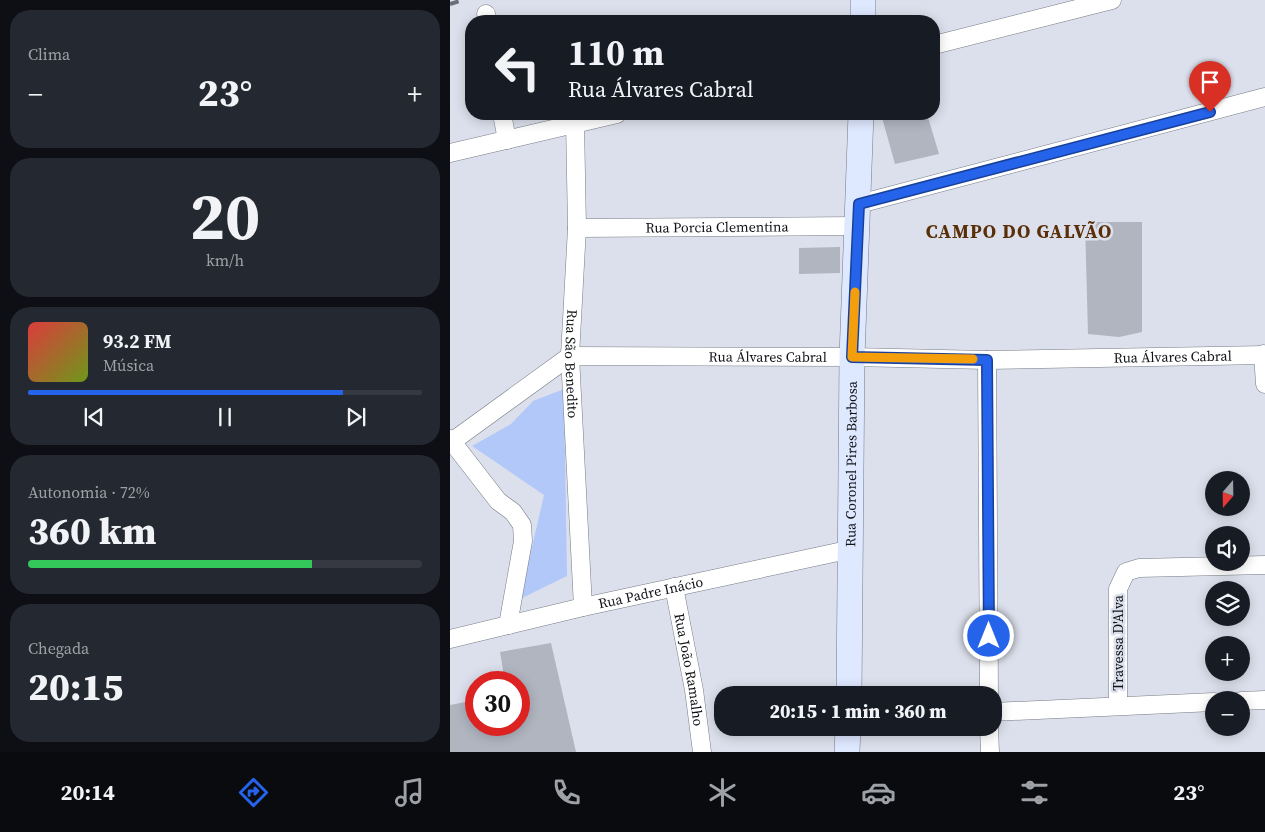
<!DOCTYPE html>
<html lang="pt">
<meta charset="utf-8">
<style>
:root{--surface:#171b24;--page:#242831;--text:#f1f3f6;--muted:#9ea1a6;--line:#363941;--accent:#2563eb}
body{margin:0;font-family:"Source Serif 4",serif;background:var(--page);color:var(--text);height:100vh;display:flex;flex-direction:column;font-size:19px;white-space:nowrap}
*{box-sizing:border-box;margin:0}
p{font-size:16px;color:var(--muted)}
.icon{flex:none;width:28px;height:28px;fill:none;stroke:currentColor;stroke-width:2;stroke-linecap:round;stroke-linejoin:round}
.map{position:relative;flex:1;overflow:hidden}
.details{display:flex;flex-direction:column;gap:10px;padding:10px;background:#0d0f14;width:450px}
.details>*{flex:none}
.guide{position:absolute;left:15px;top:15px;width:475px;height:105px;border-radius:20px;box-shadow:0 2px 12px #0003;background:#171b24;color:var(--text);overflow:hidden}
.needle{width:32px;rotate:200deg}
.controls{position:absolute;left:755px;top:471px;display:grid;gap:10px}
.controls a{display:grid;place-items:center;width:45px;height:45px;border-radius:50%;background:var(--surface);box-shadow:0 2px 12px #0003;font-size:25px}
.speed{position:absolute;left:15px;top:671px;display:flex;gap:10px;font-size:25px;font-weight:700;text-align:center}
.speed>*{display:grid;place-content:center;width:65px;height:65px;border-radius:50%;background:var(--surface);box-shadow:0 2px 12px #0003;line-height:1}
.speed .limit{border:8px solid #d22;background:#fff;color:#111}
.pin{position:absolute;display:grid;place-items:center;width:42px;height:42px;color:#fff;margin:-51px -21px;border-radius:50% 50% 50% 0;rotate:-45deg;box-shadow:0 0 5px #0007}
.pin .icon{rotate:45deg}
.me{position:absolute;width:55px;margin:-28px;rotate:0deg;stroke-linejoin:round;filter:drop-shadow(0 0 4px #0008)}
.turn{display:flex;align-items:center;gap:18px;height:105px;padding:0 20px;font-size:22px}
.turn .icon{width:65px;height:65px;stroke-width:2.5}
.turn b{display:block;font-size:35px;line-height:42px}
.big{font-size:38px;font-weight:800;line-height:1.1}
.details .widget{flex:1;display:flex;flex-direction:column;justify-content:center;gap:8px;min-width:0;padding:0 18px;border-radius:20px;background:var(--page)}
.details .dial{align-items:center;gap:0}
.dial b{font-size:65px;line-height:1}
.song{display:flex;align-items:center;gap:15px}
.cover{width:60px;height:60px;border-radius:8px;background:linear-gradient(135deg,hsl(0 70% 55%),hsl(80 70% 35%))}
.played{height:5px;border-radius:2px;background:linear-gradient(90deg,var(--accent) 80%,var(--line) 80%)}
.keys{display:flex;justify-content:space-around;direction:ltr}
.heat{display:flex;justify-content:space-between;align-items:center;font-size:28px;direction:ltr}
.charge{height:8px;border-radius:4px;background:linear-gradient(90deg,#34c759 72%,var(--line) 0)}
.trip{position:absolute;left:264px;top:686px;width:288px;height:50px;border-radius:20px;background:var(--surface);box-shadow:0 2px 12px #0003;font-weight:800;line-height:50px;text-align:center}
.tab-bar{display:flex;height:80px;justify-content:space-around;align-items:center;background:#090b0e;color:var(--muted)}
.tab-bar .icon{width:35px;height:35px}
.tab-bar .current{color:var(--accent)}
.tab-bar b{font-size:22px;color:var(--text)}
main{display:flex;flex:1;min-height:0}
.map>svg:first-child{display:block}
.green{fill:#b2c8f9}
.building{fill:#b0b5c0}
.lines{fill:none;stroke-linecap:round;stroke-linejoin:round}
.street-casing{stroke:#767b85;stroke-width:19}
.secondary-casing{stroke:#767b85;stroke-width:26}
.street{stroke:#fff;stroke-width:18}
.secondary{stroke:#dee8ff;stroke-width:25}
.rail{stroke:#6b6e76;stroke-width:4;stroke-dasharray:9 9;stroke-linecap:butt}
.route-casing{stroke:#184099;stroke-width:12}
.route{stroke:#2563eb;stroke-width:9}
.slow{stroke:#f59e0b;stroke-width:9}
.labels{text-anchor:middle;stroke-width:5;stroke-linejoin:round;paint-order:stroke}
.street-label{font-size:14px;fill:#111317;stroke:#dbe0ec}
.district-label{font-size:19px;font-weight:bold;letter-spacing:1px;fill:#5a2e07;stroke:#dbe0ec}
</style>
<main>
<section class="details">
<div class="widget"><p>Clima</p>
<div class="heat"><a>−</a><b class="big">23°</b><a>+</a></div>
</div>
<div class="widget dial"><b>20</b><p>km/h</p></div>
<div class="widget">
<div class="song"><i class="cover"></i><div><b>93.2 FM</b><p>Música</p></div></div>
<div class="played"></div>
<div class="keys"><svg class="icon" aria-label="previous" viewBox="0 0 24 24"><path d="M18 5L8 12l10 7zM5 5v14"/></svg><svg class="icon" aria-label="pause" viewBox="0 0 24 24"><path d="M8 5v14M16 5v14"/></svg><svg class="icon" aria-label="next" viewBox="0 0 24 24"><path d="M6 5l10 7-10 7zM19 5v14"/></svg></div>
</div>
<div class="widget"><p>Autonomia · 72%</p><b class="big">360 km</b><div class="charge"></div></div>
<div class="widget"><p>Chegada</p><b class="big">20:15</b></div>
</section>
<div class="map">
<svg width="815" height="752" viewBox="0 0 815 752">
<rect width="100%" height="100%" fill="#dbe0ec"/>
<path class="green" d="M114,389L117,576L70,599L94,495L22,446L61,424L83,401Z"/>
<path class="building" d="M431,114H477L489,154L445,164Z
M635,222H692V332L669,337L638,334Z
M390,247V273L349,274V248Z
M101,643L126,752H0V705L26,700V725H69V682H55L50,652Z"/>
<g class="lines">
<defs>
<g id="street">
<path d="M36,14L38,21"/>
<path d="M484,45L662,0"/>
<path d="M52,114L57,140"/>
<path id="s1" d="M125,122L127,228L120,356L133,607"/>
<path d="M0,153L167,114"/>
<path d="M409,204L815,97"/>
<path id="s2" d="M127,228L407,226"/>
<path d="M813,354L815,384"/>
<path d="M537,360L539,695"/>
<path d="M0,439L48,501L63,512L72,525L73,541L58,625"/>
<path id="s3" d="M0,443L120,356L402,357L537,360L815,355"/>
<path id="s4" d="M224,587L244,690L252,752"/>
<path id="s5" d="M0,639L133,607L402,549"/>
<path d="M791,701L815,700"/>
<path d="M668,705V589L676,572L689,568L815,565"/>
<path d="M542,712L764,702"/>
<path d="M539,728L540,752"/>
</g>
<g id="secondary">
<path d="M413,21V0"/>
<path id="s6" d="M399,695L402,357L411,114"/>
<path d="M397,752L398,728"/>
</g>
</defs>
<use href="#street" class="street-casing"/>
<use href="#secondary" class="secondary-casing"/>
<use href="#street" class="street"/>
<use href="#secondary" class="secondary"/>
<path class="rail" d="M0,4L13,0"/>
</g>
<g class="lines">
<defs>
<path id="route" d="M539,636L537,360L402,357L409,204L760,112"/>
</defs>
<use href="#route" class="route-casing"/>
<use href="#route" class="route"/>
<path class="slow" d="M405,292L402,357L523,359"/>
</g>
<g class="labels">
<g class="street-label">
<text dy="5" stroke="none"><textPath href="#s2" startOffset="140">Rua Porcia Clementina</textPath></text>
<text dy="5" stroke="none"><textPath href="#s3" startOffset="751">Rua Álvares Cabral</textPath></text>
<text dy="5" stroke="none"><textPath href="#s3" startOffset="346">Rua Álvares Cabral</textPath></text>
<text dy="5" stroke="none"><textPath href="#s1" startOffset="242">Rua São Benedito</textPath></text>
<text dy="5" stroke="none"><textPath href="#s6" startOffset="231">Rua Coronel Pires Barbosa</textPath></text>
<text dy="5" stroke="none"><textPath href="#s5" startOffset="206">Rua Padre Inácio</textPath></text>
<text transform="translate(668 643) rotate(-90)" y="5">Travessa D'Alva</text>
<text dy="5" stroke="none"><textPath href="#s4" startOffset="84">Rua João Ramalho</textPath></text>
</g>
<g class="district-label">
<text x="569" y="238">CAMPO DO GALVÃO</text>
</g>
</g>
</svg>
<div class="controls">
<a><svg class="needle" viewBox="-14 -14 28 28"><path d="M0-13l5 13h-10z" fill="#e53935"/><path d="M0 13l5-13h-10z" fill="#9ea1a6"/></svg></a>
<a><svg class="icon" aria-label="sound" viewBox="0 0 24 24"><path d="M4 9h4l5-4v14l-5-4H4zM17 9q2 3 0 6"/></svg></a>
<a><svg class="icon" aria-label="layers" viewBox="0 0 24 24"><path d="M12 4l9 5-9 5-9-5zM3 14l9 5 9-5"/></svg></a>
<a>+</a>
<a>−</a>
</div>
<div class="speed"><div class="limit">30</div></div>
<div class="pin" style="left:760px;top:112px;background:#d93025"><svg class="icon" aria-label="arrive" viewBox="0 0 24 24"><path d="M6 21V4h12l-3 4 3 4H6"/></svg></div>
<svg class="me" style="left:539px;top:636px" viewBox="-20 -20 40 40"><circle r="17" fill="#2563eb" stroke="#fff" stroke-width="3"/><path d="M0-11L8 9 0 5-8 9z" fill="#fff"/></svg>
<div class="trip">20:15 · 1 min · 360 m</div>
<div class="guide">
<div class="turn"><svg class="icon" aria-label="left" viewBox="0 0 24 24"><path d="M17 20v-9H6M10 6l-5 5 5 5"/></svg><div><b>110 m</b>Rua Álvares Cabral</div></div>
</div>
</div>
</main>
<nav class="tab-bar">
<b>20:14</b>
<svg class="icon current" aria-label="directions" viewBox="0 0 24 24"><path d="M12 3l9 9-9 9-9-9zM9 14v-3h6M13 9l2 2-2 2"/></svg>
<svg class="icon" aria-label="music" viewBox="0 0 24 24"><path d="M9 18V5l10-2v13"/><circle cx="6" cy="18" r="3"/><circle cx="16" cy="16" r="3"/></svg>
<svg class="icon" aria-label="phone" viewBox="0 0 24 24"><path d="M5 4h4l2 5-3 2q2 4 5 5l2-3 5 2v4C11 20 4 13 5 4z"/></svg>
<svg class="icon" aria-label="climate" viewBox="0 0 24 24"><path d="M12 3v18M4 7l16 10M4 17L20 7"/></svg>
<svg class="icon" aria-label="car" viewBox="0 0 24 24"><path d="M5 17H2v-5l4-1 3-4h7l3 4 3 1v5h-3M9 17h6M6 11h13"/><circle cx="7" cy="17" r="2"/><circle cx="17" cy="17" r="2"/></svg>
<svg class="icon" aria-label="filters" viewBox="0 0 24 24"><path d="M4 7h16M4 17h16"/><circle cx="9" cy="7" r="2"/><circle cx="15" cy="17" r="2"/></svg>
<b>23°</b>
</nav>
